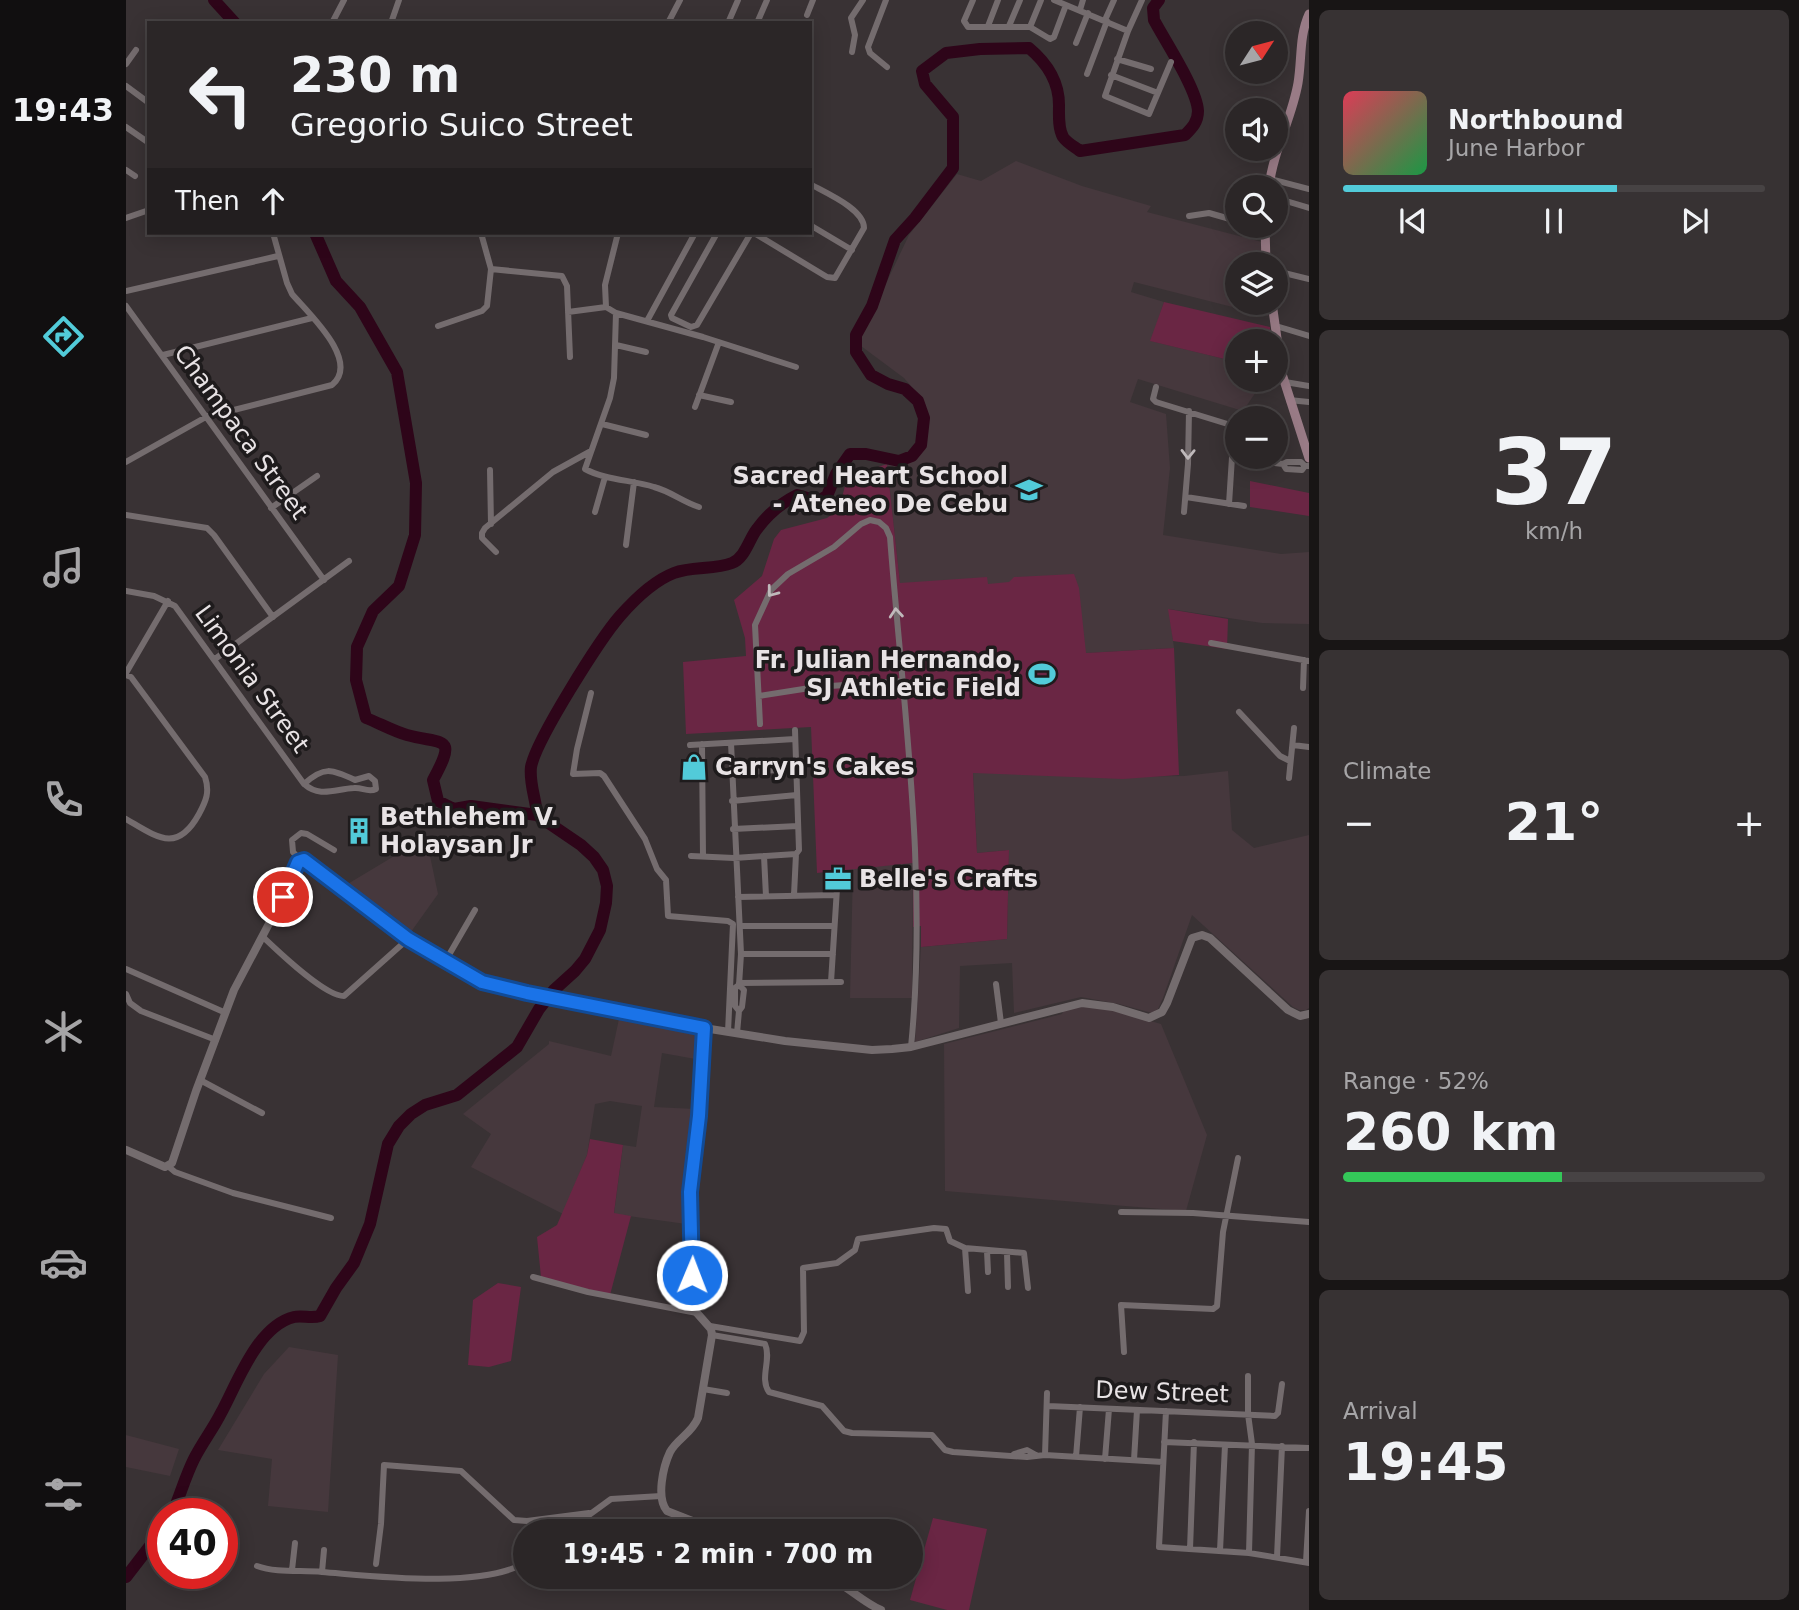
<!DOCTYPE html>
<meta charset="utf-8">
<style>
:root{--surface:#2b2627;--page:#373233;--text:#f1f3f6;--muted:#a6a5a7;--line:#474344;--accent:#52cbd9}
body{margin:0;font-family:"DejaVu Sans",sans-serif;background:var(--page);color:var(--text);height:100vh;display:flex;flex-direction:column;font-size:26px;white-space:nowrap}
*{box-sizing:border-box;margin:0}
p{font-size:23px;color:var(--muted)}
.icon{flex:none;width:38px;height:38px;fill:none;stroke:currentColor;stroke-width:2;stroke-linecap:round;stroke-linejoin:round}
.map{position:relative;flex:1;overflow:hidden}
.panel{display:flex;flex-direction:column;gap:10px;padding:10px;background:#181515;width:490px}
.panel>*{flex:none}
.hud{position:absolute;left:21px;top:21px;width:665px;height:214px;border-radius:0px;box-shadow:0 4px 18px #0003,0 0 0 2px var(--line);background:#2b2627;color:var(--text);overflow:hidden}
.needle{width:46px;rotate:54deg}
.controls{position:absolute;left:1099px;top:21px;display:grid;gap:14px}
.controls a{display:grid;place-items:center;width:63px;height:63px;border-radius:50%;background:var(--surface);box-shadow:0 4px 18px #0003,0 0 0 2px var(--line);font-size:35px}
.speed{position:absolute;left:21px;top:1498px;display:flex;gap:14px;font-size:35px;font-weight:700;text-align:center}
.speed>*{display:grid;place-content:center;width:91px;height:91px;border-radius:50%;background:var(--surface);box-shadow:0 4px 18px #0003,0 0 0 2px var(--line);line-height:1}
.speed .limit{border:10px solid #d22;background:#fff;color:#111}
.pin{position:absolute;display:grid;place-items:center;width:60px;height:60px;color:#fff;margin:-30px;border:4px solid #fff;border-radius:50%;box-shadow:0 2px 7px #0007}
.me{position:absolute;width:77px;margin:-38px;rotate:1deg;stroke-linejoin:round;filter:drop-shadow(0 0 5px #0008)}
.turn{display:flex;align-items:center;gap:24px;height:147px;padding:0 28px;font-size:32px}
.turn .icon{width:91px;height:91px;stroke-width:2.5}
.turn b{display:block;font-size:49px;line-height:60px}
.then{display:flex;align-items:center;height:66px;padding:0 28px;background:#0003;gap:14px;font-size:26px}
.big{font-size:52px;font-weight:700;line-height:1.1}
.panel .tile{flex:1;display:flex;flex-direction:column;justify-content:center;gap:10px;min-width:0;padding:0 24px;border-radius:10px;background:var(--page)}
.panel .dial{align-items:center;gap:0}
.dial b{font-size:91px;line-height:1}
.song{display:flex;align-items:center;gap:21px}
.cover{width:84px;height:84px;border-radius:10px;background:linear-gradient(135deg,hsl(350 70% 55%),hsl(140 70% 35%))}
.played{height:7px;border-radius:4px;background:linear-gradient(90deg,var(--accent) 65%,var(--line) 65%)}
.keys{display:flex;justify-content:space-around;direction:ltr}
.heat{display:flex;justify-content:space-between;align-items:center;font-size:38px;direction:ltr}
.charge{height:10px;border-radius:5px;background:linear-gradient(90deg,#34c759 52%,var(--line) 0)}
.trip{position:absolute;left:387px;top:1519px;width:410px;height:70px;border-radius:35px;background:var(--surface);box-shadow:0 4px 18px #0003,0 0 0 2px var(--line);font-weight:700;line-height:70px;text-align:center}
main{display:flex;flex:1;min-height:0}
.tab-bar{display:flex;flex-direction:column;width:126px;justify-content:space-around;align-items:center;background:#110f10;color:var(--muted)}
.tab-bar .icon{width:49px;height:49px}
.tab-bar .active{color:var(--accent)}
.tab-bar b{font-size:32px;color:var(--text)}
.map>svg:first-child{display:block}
.built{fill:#46383d}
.green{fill:#6a2644}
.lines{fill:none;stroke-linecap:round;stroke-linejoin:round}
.river{stroke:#2e0519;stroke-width:12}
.minor{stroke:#746c6e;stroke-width:6}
.tertiary{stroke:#746c6e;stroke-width:8}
.secondary{stroke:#997b86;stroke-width:9}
.oneway{stroke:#bfb9bb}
.route-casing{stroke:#114b97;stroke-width:18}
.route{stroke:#1a73e8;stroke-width:12}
.labels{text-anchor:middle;stroke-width:7;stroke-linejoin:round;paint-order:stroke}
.street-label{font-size:24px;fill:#e8e3e5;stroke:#1e1b1c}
.poi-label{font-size:24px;font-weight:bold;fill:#e8e3e5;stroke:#1e1b1c;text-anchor:start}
</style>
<main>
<nav class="tab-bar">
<b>19:43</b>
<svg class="icon active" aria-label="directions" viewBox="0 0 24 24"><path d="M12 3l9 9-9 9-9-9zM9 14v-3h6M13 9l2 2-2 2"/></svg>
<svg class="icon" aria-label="music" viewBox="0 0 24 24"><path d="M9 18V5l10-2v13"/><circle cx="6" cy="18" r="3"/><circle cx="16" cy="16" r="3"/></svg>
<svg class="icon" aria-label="phone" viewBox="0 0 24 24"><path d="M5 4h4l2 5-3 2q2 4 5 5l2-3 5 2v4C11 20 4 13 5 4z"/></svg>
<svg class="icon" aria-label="climate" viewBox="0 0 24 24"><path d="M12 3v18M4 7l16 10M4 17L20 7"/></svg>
<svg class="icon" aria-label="car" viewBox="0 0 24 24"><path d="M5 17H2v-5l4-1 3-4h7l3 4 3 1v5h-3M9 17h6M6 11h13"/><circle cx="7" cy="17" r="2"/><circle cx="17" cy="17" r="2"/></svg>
<svg class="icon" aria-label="filters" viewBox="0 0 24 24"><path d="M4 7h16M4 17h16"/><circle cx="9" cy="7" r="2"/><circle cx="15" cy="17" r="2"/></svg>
</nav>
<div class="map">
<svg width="1183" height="1610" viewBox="0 0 1183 1610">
<rect width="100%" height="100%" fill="#393234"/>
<path class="built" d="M890,161L956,186L1025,206L1021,212L1136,242L1135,264H1111V303H1140L1142,316L1008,282L1005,292L1038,302L1025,341L1111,362V380H1138L1117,411L1012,379L1004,402L1040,414L1044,468L1037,535L1155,554L1183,552V624L1136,623L1043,609L1048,648L960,653L971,777L1058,776L1102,771L1106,830L1128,848L1183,835V1008L1180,1010H1173L1167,1007L1066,915L1037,998L1032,1009L1026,1013L993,1004L955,997L888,1013L886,963L834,966L833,1028L789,1042L795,947L881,939L883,850L851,853L847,773L774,584L761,464L789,461L796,449L799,411L797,400L778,378L735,346L736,334L783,235L831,174L855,181Z
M300,837L312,894L282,936L220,885Z
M787,863L786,998H724L727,868Z
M955,1006L979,1008L1035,1024L1081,1135L1060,1211L819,1191L818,1044L936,1014L937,1011Z
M493,1019L576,1033L575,1060L536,1053L528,1107L569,1109L560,1192V1224L488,1214L497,1145L510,1147L516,1106L484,1101L469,1104L461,1155L437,1214L345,1167L365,1134L337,1114L423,1044V1041L485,1056Z
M163,1347L212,1355L202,1512L142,1506L146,1459L92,1450L138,1374Z
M0,1435L53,1449L44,1476L0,1467Z"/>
<path class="green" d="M1038,302L1144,327L1145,341H1111V362L1024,341Z
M761,464L774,583L861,577L862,584L883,582L888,577L948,574L953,588L960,653L1048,648L1053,775L997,779L847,773L851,853L883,850L881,939L795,947V926L787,927V863L691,873L685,727L560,734L557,662L620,656L619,638L608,600L636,576L648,539L655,530L701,518L713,509L719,486L743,470Z
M1124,481L1183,493V516L1124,507Z
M1042,609L1102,619L1101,649L1047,641Z
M464,1139L497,1145L488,1213L505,1216L484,1295L415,1277L411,1237L431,1225L461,1155Z
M372,1283L395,1287L385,1361L363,1367L342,1365L347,1300Z
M807,1518L861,1529L843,1610H821L784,1600Z"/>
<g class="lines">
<path class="river" d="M88,0L109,23
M189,233L210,281L234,307L271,372L290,483L289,535L273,586L247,611L231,647L230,680L240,718C253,723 267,731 281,735C317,745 332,734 307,780L312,801L328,809L345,806L411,815
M46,1514C54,1496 59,1477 68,1459C76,1443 87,1429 95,1413C111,1384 131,1326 168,1317C177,1315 185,1319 194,1316L210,1288L228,1263L244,1224L262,1144L273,1126L285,1114L299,1105L331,1095L391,1047L413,1009L428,990L449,971L459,959L474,930L480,903L481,886L477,870L468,857L455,845L411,815C410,799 403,783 405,767C410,740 474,639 494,616C509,599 527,581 548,573C566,566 588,570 606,563C619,558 623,539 631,529C642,514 655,503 671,495L692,501L701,496L710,474L724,454H740L773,461L786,456L795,445L798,418L792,401L779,389L762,384L745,375L730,352V335L746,306L769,240L789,218L827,168V117L799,84L796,71L820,53L854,49L903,48C921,63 933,81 933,105C933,115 932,128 937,137C941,143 949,147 954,151L1059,135C1066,128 1072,122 1072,111C1071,89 1039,41 1028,20L1027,8L1033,0
M0,1577L37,1529"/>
<path class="minor" d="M760,0L742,47L744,53L761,67
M847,0L838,21L842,27H904L924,39L928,37L940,5
M928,0L1002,31
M1016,0L1002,31L979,96L1023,114L1045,62
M954,10L957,0
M681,15L687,0
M979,20L988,0
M206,23L218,0
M265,23L273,0
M542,23L554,0
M602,23L612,0
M631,23L641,0
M862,26L872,0
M883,26L894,0
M904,27L915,0
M950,43L962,13
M726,52L729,35L725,18L737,0
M991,59L1025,69
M0,64L10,50
M961,74L981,21
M985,75L1032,93
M0,86L23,103
M0,127L23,143
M0,170L9,176
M1144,179L1183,189
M1150,198L1183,208
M1063,216L1083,213L1111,221
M0,218L23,210
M684,225L726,250
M1121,226L1139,229
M591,233L545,315L546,318L565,327L571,325L625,233
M628,233L701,277L709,278L738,228C738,209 700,193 684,184
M365,269L436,276L441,286L444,357
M1150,271L1183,279
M0,291L152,256
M0,306L198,580
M480,307L479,285L492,233
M442,312L480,307L490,313L577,337L670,367
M490,313L488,378L484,398L459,469C479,480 506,480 528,487C544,491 557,502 573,507
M521,321L569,233
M312,326L356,311L361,306L365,269L355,233
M1150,326L1183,336
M490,345L520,352
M37,355L186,318
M1159,382L1183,386
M1030,387L1027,399L1030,402L1108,426L1103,504
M573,395L605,402
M1163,400L1183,402
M569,407L593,342
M476,424L520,435
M1107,458L1157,464L1161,462H1175L1179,466H1183
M0,462L80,417L206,385C235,361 182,313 166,294L161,283L147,233
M1157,464L1160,469L1176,470L1179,466
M364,470L365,524
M1060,497L1118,506
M145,508L191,476
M469,512L479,477
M1058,512L1062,464L1063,411
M0,515L81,528L88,535L147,617
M500,545L508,482
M370,552L356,538V533L359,528L427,472L465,451
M0,591L28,596L49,606L178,784C194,798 209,789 228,788C236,787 242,793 250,789L249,781L243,776L229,780
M1085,643L1183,661
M89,659L223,561
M0,673L42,601
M0,675L5,677L79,777C84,792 80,801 73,814C51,854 31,837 0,819
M1177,688L1178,660
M465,693L451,749L447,774L474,773L478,776L519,839L531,869L540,880L542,916L602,921L607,924L602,1032
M633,696L690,687L776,681
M1113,712L1154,756L1164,761
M634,724L629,625L645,590L662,574L708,547L735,524L744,520L753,522L760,528L764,537C777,706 802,877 785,1047
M605,743L615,954L613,985L609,988V1006L613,1011L611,1033
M576,744L577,856
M564,745L669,739
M1167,745L1183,747
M605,774L671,768
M1163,778L1168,728
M178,784C198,766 205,769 229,780
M606,801L671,795
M607,829L672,826
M565,856L608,858L670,854
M638,856L640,896
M174,860L167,852L166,840L175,833L181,834L208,850
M668,895L670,854L673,850L669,730
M612,897L710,895
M614,926H708
M136,936C152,951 198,996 218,996L282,939
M615,954H707
M320,960L349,910
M0,969L100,1013
M705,982L712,873
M613,983L715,982
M870,984L875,1023
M0,994L4,1003L15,1011L90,1040
M613,1011L616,1007L618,990L613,985
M74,1080L136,1113
M43,1167L49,1172L107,1193L205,1218
M995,1212L1067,1213L1183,1222
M839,1248L842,1291
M861,1251L862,1272
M881,1253L882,1287
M407,1277L462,1292L571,1313
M584,1326L674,1341L678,1332L677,1268L711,1263L729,1250L732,1239L808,1228L820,1229L824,1241L839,1248L898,1253L902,1288
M586,1335L639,1344C646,1359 633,1378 643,1392L696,1406L718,1431L726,1433L806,1435L819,1450L827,1452L901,1457L919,1455L1037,1462
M998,1352L995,1305L1087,1309L1091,1306L1097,1232L1112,1158
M1122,1376V1414L1126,1444L1123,1553
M577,1389L601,1393
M922,1406L1149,1416L1152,1413L1156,1384
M1040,1411L1033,1547L1123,1553L1183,1563
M1038,1442L1183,1448
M888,1454L901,1450L910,1455
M919,1455L921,1393
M950,1457L954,1407
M979,1459L983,1409
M1008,1460L1011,1410
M441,1531L485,1499L535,1496
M1064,1549L1068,1442
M1094,1551L1099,1445
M1151,1557L1156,1446
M1180,1562L1183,1511
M250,1564L255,1524L258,1465L335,1471L388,1520L401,1521L463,1513
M131,1566C150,1573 176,1570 196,1572C248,1576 353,1589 399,1563
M166,1570L169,1543
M196,1572L198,1550"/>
<path class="tertiary" d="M578,1028L573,1116L565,1182L567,1254L565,1290L571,1313L585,1329L586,1335L572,1418C566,1433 551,1439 544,1452C537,1467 530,1498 541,1511L592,1531
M0,1150L39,1167L46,1163L70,1091L108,990L156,899L172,862L176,859L282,939L356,982L401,993L578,1028L659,1041L746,1050L766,1049L785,1047L956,1003L987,1007L1023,1018L1036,1012L1041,1003L1066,938L1076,935L1084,938L1162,1010L1174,1016L1183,1014
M701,1577C721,1585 735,1601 755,1610"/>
<path class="secondary" d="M1143,187C1147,151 1166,118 1172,83C1176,59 1173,36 1183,14
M1139,226L1140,264
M1146,303L1156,374L1183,458"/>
</g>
<defs><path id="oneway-chevron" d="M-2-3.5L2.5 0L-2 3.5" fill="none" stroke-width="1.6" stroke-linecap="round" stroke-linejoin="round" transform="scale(1.75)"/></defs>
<g class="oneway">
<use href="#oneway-chevron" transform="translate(1062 454) rotate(91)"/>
<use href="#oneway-chevron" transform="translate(646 592) rotate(127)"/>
<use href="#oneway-chevron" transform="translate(770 613) rotate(-95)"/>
</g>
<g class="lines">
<defs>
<path id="route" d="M157,897L172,862L178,860L282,939L356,982L401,993L578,1028L573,1116L564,1192L566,1275"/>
</defs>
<use href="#route" class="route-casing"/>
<use href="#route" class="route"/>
</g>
<defs>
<symbol id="school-bare" viewBox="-9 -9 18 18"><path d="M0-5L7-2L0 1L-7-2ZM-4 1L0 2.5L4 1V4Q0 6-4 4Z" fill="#52cbd9" stroke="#1e1b1c" stroke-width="2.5" paint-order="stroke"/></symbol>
<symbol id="stadium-bare" viewBox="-9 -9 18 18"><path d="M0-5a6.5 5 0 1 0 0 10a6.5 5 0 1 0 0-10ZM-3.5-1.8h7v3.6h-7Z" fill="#52cbd9" stroke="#1e1b1c" stroke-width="2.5" paint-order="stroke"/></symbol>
<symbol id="shop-bare" viewBox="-9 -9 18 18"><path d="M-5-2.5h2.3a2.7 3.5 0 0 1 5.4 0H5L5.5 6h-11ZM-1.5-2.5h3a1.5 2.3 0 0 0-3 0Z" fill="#52cbd9" stroke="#1e1b1c" stroke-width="2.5" paint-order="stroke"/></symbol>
<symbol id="building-bare" viewBox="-9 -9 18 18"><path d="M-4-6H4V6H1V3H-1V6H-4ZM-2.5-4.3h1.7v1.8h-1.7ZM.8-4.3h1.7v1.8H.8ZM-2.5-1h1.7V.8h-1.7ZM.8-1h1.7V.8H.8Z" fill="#52cbd9" stroke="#1e1b1c" stroke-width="2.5" paint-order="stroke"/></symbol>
<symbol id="office-bare" viewBox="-9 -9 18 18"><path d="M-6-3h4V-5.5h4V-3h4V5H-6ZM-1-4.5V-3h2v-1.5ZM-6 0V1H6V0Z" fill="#52cbd9" stroke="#1e1b1c" stroke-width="2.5" paint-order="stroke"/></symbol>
</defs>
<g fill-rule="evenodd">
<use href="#school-bare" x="884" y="471" width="38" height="38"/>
<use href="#stadium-bare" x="897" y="655" width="38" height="38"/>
<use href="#shop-bare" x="549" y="748" width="38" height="38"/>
<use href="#building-bare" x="214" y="812" width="38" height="38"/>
<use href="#office-bare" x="693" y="860" width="38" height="38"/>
</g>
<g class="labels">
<g class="street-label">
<text transform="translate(115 432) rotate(54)" y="8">Champaca Street</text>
<text transform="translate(126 679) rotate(54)" y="8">Limonia Street</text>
<text transform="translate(1036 1392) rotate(2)" y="8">Dew Street</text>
</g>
<g class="poi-label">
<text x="882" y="484" text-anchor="end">Sacred Heart School<tspan x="882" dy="28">- Ateneo De Cebu</tspan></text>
<text x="895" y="668" text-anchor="end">Fr. Julian Hernando,<tspan x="895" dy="28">SJ Athletic Field</tspan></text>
<text x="589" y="775">Carryn's Cakes</text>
<text x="254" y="825">Bethlehem V.<tspan x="254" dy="28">Holaysan Jr</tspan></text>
<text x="733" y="887">Belle's Crafts</text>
</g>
</g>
</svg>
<div class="controls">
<a><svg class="needle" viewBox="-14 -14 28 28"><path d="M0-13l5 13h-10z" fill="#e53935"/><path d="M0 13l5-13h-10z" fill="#a6a5a7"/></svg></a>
<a><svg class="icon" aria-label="sound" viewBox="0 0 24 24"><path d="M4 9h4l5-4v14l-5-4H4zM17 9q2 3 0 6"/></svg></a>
<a><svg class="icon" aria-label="search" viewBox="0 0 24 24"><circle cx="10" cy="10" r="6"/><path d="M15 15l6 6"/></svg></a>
<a><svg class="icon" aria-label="layers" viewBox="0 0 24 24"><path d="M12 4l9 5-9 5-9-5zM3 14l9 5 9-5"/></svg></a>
<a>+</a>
<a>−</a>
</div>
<div class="speed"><div class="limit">40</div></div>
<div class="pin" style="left:157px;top:897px;background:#d93025"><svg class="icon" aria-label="arrive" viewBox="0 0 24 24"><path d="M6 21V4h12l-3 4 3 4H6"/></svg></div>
<svg class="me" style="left:566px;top:1275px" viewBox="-20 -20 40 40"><circle r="17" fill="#1a73e8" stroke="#fff" stroke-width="3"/><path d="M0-11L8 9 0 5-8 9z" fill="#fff"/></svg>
<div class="trip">19:45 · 2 min · 700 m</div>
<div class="hud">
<div class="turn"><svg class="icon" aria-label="left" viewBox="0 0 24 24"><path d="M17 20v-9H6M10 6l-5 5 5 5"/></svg><div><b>230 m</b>Gregorio Suico Street</div></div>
<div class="then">Then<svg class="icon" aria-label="ahead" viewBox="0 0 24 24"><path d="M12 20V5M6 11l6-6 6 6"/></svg></div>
</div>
</div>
<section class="panel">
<div class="tile">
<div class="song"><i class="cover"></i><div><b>Northbound</b><p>June Harbor</p></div></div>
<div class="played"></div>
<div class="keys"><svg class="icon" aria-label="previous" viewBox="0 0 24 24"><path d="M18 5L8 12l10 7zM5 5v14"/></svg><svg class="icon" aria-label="pause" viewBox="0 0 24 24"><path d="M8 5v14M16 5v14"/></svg><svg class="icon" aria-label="next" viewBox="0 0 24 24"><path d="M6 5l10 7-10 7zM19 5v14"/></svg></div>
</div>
<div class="tile dial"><b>37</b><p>km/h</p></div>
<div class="tile"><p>Climate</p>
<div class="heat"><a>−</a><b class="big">21°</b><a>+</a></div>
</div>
<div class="tile"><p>Range · 52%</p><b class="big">260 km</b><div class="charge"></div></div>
<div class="tile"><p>Arrival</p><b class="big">19:45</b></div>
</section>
</main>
